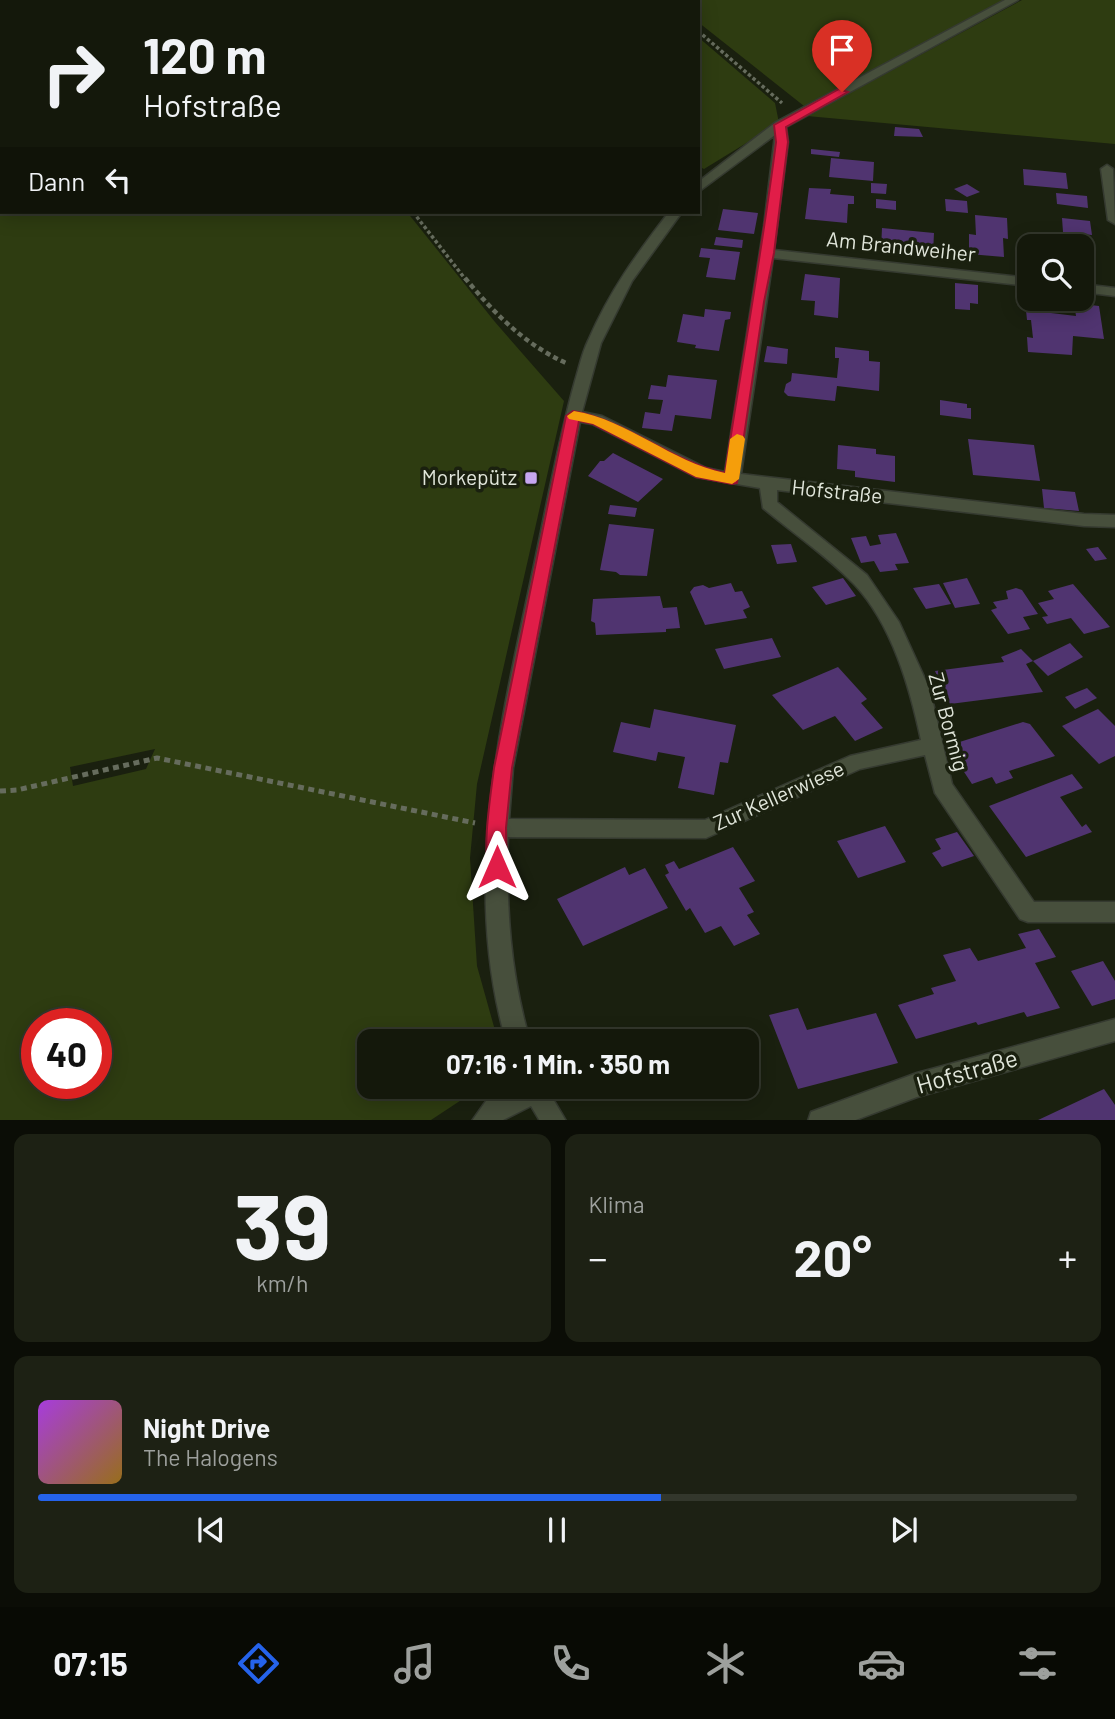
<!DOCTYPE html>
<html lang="de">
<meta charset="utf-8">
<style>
:root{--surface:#14180b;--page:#1d2114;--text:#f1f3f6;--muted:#9da09d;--line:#33372c;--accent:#2563eb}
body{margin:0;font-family:Barlow,sans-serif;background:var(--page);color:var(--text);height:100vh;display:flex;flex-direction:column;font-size:26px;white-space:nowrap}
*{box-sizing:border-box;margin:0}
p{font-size:23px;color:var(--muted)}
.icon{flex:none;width:38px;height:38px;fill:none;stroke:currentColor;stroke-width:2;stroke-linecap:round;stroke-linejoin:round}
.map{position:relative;height:1120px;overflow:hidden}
.panel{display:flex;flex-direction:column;gap:14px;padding:14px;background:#0b0d06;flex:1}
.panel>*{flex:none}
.banner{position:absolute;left:0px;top:0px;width:700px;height:214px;box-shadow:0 4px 18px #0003,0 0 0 2px var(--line);background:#14180b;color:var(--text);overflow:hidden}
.controls{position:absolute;left:1017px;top:234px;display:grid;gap:14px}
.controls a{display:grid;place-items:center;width:77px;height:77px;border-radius:14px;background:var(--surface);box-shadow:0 4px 18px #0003,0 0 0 2px var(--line);font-size:35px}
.speed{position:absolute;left:21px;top:1008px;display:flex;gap:14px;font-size:35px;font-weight:700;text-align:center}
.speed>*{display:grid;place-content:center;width:91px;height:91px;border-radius:50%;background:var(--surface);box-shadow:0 4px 18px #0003,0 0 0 2px var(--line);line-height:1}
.speed .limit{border:10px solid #d22;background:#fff;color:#111}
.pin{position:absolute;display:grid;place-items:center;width:60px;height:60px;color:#fff;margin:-72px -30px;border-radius:50% 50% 50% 0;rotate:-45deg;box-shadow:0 0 7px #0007}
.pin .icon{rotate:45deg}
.me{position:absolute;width:77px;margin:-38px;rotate:0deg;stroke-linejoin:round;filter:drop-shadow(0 0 5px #0008)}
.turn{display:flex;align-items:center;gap:24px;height:147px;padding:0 28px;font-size:32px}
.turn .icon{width:91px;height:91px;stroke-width:2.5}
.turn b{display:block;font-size:49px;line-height:60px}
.then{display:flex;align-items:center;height:66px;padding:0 28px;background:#0003;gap:14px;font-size:26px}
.big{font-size:52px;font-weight:700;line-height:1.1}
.panel .widget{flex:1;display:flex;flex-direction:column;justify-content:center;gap:10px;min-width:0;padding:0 24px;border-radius:14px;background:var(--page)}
.panel .dial{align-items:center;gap:0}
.dial b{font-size:91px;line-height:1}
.song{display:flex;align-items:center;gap:21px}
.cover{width:84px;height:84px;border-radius:10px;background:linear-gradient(135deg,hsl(280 70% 55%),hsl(40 70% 35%))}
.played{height:7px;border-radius:4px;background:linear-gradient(90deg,var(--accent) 60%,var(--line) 60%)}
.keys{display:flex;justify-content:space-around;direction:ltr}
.heat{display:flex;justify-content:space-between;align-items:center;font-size:38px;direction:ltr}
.panel .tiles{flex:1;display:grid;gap:14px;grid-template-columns:1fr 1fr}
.widget:last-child{grid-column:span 2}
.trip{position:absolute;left:357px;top:1029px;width:402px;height:70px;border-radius:14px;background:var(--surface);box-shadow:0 4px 18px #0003,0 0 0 2px var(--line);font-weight:700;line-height:70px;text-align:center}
.menu{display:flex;height:112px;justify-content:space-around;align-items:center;background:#080a04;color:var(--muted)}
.menu .icon{width:49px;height:49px}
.menu .active{color:var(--accent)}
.menu b{font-size:32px;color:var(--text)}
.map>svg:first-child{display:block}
.green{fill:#2e3c11;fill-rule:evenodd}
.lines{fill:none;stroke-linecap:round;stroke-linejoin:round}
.stream{fill:#526a22;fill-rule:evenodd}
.building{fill:#503470}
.minor-casing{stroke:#353a30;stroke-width:3}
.path-far2{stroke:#666c5d;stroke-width:3.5;stroke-dasharray:3.5 2.5;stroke-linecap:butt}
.path-far1{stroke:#666c5d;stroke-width:4.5;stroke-dasharray:5 3.5;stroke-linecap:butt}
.path{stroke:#666c5d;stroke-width:5;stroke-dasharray:6 4.5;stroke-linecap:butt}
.minor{fill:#474f3c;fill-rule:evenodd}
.route{fill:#e11d48;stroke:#92132f;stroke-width:2}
.slow{fill:#f59e0b}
.poi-dot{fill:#c6a6f0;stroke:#1a200f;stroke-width:2.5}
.labels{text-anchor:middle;stroke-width:7;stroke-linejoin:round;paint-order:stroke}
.street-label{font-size:21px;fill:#e1e6db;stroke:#1a200f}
.poi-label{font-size:21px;fill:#e1e6db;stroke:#1a200f;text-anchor:end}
.near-street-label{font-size:24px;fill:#e1e6db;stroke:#1a200f}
</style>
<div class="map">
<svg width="1115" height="1121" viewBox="0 0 1115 1121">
<rect width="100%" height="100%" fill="#1a200f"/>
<path class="green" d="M28,0H656L658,2H53Z
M671,0H1006L804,106L698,22V2Z
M1022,0H1115V144L807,116Z
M0,3L2,212H407L495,322L564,401L477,784L470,858L477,966L498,1041H369V1087H481L431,1120H0ZM155,749L146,769L73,786L70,767ZM37,1024H96V1083H37Z
M698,37L775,103L779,123L704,169L698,166Z"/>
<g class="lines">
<path class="stream" d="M196,0H202L201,2H194Z
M0,192H2V197H0Z"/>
</g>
<path class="building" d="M895,127L919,129L923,137L894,136Z
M811,149L840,152L839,157L811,154Z
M831,158L874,162L873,181L829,177Z
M1023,169L1066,173L1068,189L1024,185Z
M871,183L887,184L886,194L871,193Z
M967,184L980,192L967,197L954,189Z
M809,188L831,189L830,194L854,196V204H848L847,223L805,219Z
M1056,193L1087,196L1088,208L1057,204Z
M876,199L896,201V210L876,208Z
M945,199L967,201L968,213L946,211Z
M723,209L758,213L754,234L718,230Z
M975,215L1007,218L1008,239L1003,238L1004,257L969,254V234L976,235Z
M1062,218L1090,221L1092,235L1063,232Z
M882,228L934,233L933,254L881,249Z
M716,237L743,240L742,248L714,245Z
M701,248L740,252L735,280L706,277L710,258L699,257Z
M805,274L840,278L838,318L814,315L815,301L801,300Z
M955,283L978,285V304L970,303V310L955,309Z
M1074,303L1099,306L1104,339L1073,336L1072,355L1028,352L1027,337L1033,338L1031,320H1027L1026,310L1076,316Z
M705,309L731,312L730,319L725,320L719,351L695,348L696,345L677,342L683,314L704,317Z
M767,346L788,349L787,364L764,362Z
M835,347L869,351V361L880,362L879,391L837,386L835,401L788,396L784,392L786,384L791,381L792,373L837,378L839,358H835Z
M668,375L717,380L711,419L675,415L672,431L642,428L645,412L660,414L663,400L648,399L651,385L666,387Z
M940,400L967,404V408H971V419L940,415Z
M968,439L1034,445L1040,481L973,475Z
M838,445L876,449V454L895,456V482L855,477V471L837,469Z
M613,453L663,479L638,502L588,476L600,461H604Z
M1042,489L1075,492L1079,511L1044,508Z
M610,505L637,508L635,517L608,514Z
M609,524L654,529L647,576L620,575L616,572L600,570Z
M896,533L909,563L895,564L898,570L880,572L874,561L861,563L851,538L866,536L870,546L881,544L878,535Z
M791,544L797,562L777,564L771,545Z
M1098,547L1107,559L1095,561L1086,549Z
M843,578L856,596L826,605L812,587Z
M967,578L980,604L955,608L943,583Z
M731,583L735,592L742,591L750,607L743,610L747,618L705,625L690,592L694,587L703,585L709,588Z
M939,584L951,604L926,609L913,588Z
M1073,584L1110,627L1084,634L1071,618L1047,624L1042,617L1048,616L1038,603L1054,599L1048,591Z
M1016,588L1022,590L1038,614L1023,617L1030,629L1008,634L991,610L997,608L993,602L1008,599L1006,591Z
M660,596L663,608L677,607L680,628L666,629V632L596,635L595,623L591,621L593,599Z
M772,638L781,657L724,669L715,649Z
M1070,643L1083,657L1048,676L1033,661L1026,664L1043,692L950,704L935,671L1004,662L1001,657L1021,649L1033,661Z
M838,667L867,699L861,703L883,728L855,741L835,716L803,730L772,695Z
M1087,688L1097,698L1075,709L1065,697Z
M654,709L736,725L728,763L720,762L714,795L678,788L685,757L658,752L656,761L613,752L621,722L650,728Z
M1098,709L1115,726V756L1099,764L1062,726Z
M1023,722L1030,724L1055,756L1009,771L1013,778L996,784L992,777L972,784L947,746Z
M1072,774L1083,788L1060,797L1082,827L1086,824L1092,832L1026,857L989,806Z
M885,826L906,862L858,878L837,841Z
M957,832L974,856L942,867L932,853L941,849L935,839Z
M733,847L755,881L739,888L754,912L747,915L760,934L734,946L721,926L705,933L690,908L686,911L665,875L669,873L665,865L674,861L679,869Z
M625,867L629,875L645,868L668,908L583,946L557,899Z
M1039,929L1056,957L1035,963L1060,1008L1027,1017L1024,1012L978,1025L976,1022L916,1039L898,1005L934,994L931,988L956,981L943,955L970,948L978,961L1026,948L1018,934Z
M1103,961L1115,981V999L1092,1006L1071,971Z
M798,1008L807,1030L876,1013L898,1063L798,1089L769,1015Z
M1104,1089L1115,1105V1121H1036Z"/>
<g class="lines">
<defs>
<path id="minor" d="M1005,0H1018L786,127L788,142L774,250L1029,278V286L773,258L741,474L1084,514L1115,515V527L1084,526L777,490V502L867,575L899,622L930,690L952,784L1034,902H1115V922H1028L1020,919L935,793L925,755L860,769L706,838L508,837C506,907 510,973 530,1041H506C458,873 505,708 539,541C550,488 560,434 575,381C579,368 582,353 588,341C610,290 636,255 669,212H682L632,281L601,343L582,412L602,416L706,468L725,472L764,226L775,135L698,192V182L776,122ZM580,422L592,424L696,477L760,488L763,508C793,533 827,556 854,584C892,624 910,688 921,740L850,756L705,820L509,819L513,768Z
M1107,165L1113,169L1115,224L1108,220L1101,169Z
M1082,284L1115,288V296L1082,292Z
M1115,1019V1041L917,1097L853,1121H808L811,1112L917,1073Z
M521,1087H546L566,1121H540L531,1106L501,1121H472L486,1101Z"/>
</defs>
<use href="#minor" class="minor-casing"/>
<path class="path-far2" d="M661,0L663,2
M0,1L14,2
M698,31L782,103
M413,212L466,280"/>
<path class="path-far1" d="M465,278C494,313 524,344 566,363"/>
<path class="path" d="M0,791L17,790L157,758L475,823"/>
<use href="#minor" class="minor"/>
</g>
<path class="route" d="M839,89L848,92L786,127L788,142L774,253L764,302L737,483L732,484L696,477L593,424L579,421L512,768L506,828L507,867L504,873L497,875L490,873C481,852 491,793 494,768L566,416L573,411C629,421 671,462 725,473C742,362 762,252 776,142L774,125Z"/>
<path class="slow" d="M574,411C629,420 671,462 725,473L730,439L737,434L743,436L745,439L739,479L732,484L696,477L593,424L569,419L567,416Z"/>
<rect class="poi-dot" x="524" y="471" width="14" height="14" rx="3.5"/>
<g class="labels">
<g class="street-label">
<text transform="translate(901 247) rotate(6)" y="7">Am Brandweiher</text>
<text transform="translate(837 492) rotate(6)" y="7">Hofstraße</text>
<text transform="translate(948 722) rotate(75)" y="7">Zur Bormig</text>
<text transform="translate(779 796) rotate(-24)" y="7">Zur Kellerwiese</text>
</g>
<g class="poi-label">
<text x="517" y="485">Morkepütz</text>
</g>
<g class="near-street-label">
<text transform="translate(967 1072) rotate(-16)" y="8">Hofstraße</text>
</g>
</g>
</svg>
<div class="controls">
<a><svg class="icon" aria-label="search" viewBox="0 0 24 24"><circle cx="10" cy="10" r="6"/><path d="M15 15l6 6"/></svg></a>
</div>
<div class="speed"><div class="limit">40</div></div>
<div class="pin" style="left:842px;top:92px;background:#d93025"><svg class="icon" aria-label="arrive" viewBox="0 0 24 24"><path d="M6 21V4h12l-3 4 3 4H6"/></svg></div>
<svg class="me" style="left:497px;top:867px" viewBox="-20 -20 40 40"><path d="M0-17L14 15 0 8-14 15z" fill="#e11d48" stroke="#fff" stroke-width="4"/></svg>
<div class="trip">07:16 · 1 Min. · 350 m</div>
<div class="banner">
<div class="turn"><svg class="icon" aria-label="right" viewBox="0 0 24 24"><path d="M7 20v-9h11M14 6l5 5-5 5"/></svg><div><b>120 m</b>Hofstraße</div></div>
<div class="then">Dann<svg class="icon" aria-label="left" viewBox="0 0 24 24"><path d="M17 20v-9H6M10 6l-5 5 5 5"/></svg></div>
</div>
</div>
<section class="panel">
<div class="tiles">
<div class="widget dial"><b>39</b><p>km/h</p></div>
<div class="widget"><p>Klima</p>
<div class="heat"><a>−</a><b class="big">20°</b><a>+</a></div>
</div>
<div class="widget">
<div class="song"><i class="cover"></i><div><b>Night Drive</b><p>The Halogens</p></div></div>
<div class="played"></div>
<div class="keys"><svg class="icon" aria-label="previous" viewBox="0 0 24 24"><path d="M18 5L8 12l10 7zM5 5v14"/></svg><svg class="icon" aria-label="pause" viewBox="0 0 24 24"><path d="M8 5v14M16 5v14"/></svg><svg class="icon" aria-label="next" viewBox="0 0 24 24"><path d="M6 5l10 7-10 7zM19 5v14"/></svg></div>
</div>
</div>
</section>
<nav class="menu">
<b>07:15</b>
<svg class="icon active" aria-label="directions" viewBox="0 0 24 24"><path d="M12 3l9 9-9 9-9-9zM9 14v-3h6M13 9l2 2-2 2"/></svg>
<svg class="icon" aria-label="music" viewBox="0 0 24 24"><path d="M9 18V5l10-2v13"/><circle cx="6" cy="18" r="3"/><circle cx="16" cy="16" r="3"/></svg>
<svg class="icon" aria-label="phone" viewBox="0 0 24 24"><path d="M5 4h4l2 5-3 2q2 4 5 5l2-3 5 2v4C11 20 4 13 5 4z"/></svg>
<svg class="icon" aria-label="climate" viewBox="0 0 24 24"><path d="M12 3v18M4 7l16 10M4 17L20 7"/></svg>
<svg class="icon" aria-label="car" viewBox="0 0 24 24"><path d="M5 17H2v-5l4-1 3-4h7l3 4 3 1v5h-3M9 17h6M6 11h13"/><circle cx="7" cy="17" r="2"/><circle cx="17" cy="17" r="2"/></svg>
<svg class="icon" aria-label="filters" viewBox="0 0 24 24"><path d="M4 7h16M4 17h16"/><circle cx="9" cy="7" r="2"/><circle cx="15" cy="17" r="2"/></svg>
</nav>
